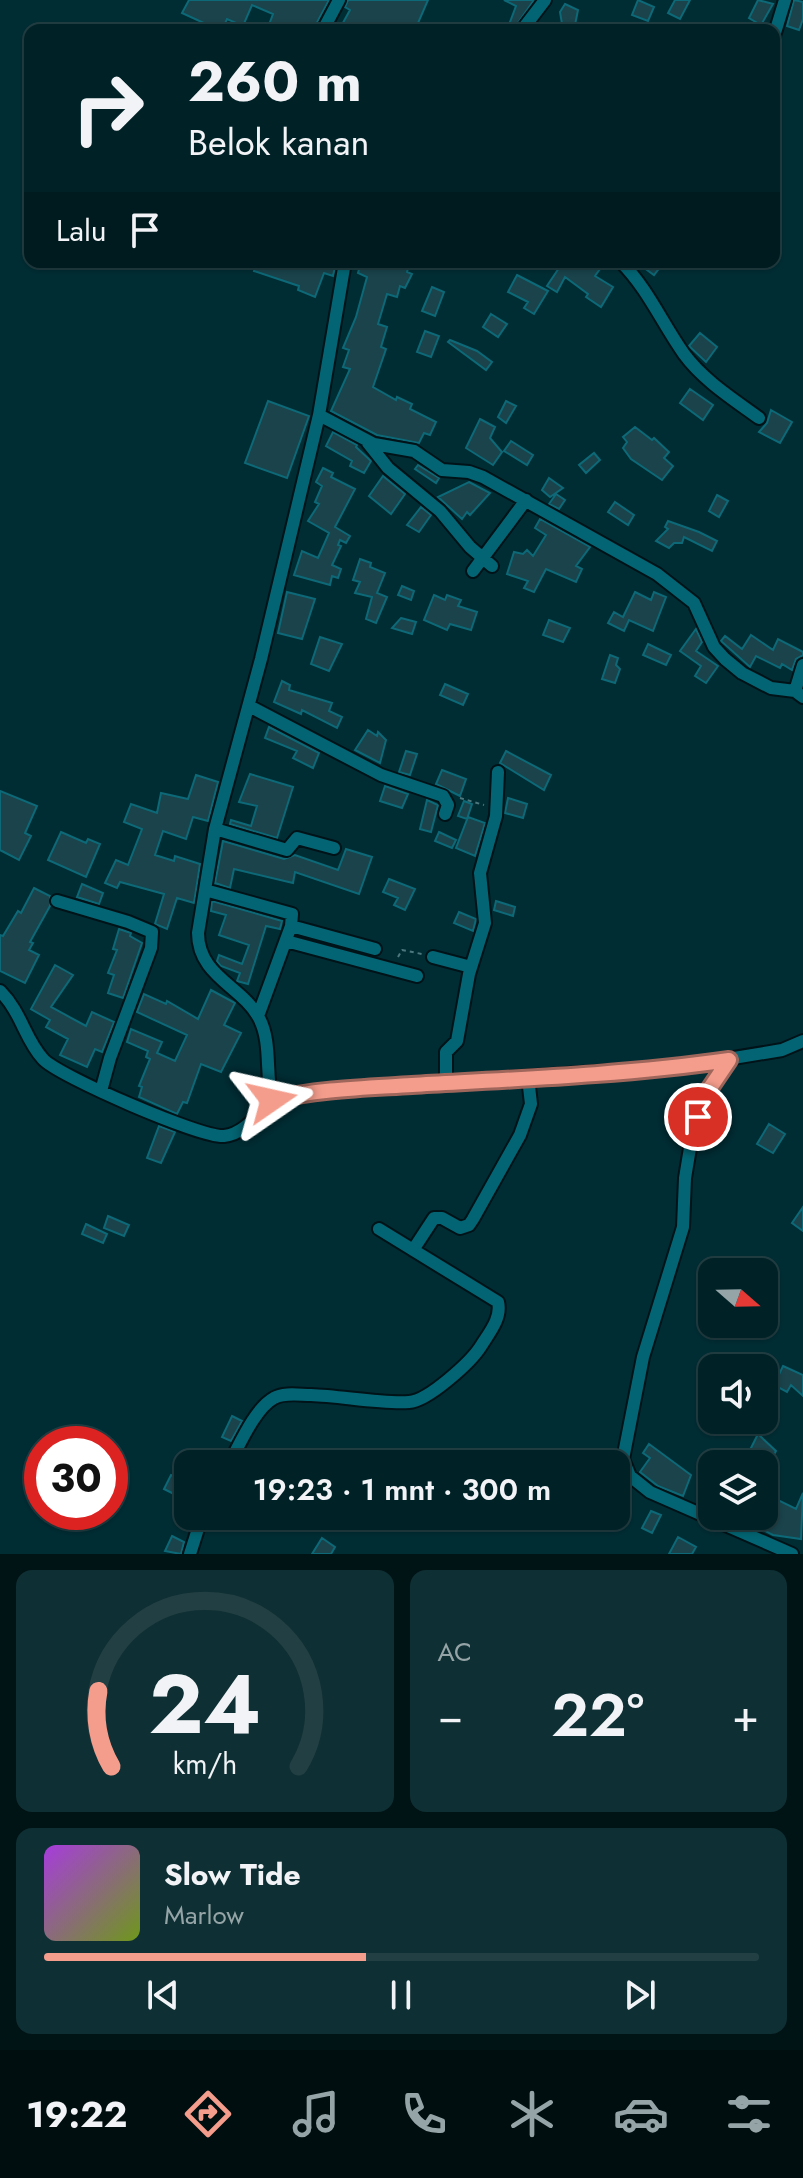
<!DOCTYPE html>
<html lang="id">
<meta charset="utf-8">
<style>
:root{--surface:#002227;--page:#0e2f33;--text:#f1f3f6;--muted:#95a4a7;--line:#223f44;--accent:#f49d8c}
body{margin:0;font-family:Jost,sans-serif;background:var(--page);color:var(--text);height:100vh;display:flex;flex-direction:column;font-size:30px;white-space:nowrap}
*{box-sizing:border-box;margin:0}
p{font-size:26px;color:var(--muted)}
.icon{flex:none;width:44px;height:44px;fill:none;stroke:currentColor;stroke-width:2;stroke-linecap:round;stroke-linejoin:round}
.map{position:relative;height:1554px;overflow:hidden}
.side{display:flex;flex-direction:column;gap:16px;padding:16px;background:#001315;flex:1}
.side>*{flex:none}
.top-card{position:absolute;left:24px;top:24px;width:756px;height:244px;border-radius:16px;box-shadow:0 2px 6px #0004,0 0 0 2px var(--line);background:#002227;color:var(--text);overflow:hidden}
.needle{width:52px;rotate:110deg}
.fabs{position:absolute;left:698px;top:1258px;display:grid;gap:16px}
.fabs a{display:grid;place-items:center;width:80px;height:80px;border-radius:16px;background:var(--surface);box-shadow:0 2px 6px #0004,0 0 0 2px var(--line);font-size:40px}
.speed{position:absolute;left:24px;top:1426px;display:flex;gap:16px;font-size:40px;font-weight:700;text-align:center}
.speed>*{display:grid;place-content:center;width:104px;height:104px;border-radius:50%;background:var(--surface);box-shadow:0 2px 6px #0004,0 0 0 2px var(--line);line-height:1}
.speed .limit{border:12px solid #d22;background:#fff;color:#111}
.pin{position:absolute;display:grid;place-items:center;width:68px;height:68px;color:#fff;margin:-34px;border:4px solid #fff;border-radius:50%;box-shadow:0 2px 8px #0007}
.me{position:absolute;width:88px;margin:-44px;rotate:79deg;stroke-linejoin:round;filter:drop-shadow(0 0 6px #0008)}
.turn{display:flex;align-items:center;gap:28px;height:168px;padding:0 32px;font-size:36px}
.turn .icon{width:104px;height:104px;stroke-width:2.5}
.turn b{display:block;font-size:56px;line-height:68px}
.then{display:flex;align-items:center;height:76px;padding:0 32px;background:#0003;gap:16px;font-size:30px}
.big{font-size:60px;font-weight:600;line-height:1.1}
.side .tile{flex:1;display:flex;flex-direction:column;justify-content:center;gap:12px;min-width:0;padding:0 28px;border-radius:16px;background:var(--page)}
.side .dial{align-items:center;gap:0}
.dial svg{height:208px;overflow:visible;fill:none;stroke:var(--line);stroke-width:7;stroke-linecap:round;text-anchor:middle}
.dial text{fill:var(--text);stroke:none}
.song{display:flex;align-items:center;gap:24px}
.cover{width:96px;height:96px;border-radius:12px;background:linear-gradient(135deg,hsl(280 70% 55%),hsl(80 70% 35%))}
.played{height:8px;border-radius:4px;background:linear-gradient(90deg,var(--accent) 45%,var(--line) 45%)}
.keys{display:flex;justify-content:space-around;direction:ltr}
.heat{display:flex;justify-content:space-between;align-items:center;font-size:44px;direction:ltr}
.side .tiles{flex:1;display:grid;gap:16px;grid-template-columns:1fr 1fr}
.tile:last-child{grid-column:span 2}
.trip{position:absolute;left:174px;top:1450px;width:456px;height:80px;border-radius:16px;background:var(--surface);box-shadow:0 2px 6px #0004,0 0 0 2px var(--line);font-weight:600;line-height:80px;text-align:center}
.tabs{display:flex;height:128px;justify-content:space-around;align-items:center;background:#000e10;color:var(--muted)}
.tabs .icon{width:56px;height:56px}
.tabs .selected{color:var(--accent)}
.tabs b{font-size:36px;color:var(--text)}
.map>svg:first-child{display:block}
.building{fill:#1a434b;stroke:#0d6977;stroke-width:2}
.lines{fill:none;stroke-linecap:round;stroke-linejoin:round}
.street-casing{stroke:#001318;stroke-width:16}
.path{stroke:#4d777e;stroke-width:2;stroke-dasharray:4 4;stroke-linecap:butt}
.street{stroke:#036573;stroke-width:12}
.route-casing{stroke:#9f665b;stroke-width:20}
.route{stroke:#f49d8c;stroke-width:14}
</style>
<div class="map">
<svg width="803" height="1554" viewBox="0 0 803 1554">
<rect width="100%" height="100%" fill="#002d34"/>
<path class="building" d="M189,0H329L313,30H267L273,14L252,5L243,26L227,19L222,30H219L182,13Z
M348,0H428L415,30H339L350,10L345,7Z
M504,0H534L513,30H507L516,6Z
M638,0L654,7L648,21L632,15Z
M675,0H690L680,19L668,13Z
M758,0L773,4L761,25L749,18Z
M794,0L803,2V19L799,30L787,26Z
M565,4L578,10L574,30H563L560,12Z
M257,262H336L333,276L324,273L315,297L298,290L299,286L254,271Z
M361,262H410L407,272L412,274L405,288L400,286L397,297L387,294L378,324L387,327L381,347L386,349L373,387L396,400L397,397L412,404L410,409L436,422L430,435L424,433L419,443L377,435L331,411L350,369L343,367L349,350L343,348L356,317L367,277L358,273Z
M563,262H605L595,276L613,287L601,307L586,297L588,294L565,277L557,292L547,286Z
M636,262H664L654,275Z
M517,275L548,291L534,314L524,308L528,302L508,292Z
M432,287L444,292L435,316L422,311Z
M491,314L507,324L498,337L483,327Z
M425,331L439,336L431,357L417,352Z
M700,333L717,347L706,362L689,346Z
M450,340L477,351L492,362L486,370L448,342Z
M690,389L713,405L703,420L680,403Z
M268,401L309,416L287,478L245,463Z
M506,401L516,406L506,423L498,417Z
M771,410L792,422L780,443L759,432L767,423Z
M480,419L495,427L490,438L502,452L493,465L466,448Z
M635,427L652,440L654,438L669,452L664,458L673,466L662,480L631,459L623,448L627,442L623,437Z
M333,432L357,445L356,447L371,461L364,473L350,466L352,461L326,446Z
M511,441L533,455L527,465L504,451Z
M594,453L600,460L586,473L579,465Z
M418,465L439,478L436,483L415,469Z
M323,468L333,473L331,477L355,489L335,527L350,536L346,543L340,540L338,545L341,546L332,565L341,569L338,578L332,576L330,585L294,575L302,551L318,558L329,533L308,521L319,504L315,502L322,486L316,482Z
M383,476L405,494L391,514L369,496Z
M549,478L563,488L550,497L542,490Z
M469,482L490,493L470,515L467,512L462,519L438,497Z
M556,494L565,500L559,509L549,504Z
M717,495L728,501L719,517L709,511Z
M615,502L634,515L628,525L608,512Z
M421,507L431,515L419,532L407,525Z
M540,519L590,547L576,566L582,569L576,582L546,569L534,592L524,588L528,581L507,574L514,552L523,554L527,550L533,556L546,535L535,528Z
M668,521L699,532L717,541L712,551L684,537L682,543H674L669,548L656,541L668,529L665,527Z
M360,559L371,563L370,567L385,573L377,593L387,597L376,623L366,619L372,597L355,593L360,582L353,580Z
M402,586L414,591L411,600L398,595Z
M287,592L315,599L302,639L278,633Z
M635,592L651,600L654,592L666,597L653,631L629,620L624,631L608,623L614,612L623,617Z
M434,595L445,600L447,595L461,600L458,606L477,612L471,630L450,624L447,630L424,620Z
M401,618L416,622L412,634L392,628Z
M549,620L570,628L563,642L543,635Z
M696,629L702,642L696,651L718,666L706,683L695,676L701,666L680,651Z
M751,635L773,650L778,639L803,652V655L796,659L792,670L782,664L780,668L756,656L750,667L721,641L725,636L742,649Z
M320,637L342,644L329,671L311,664Z
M648,644L671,655L666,665L643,655Z
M610,655L618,658L616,665L620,669L615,683L602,679Z
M282,681L290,685L289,690L332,703L329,711L342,717L337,728L302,710L301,714L274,702Z
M445,684L468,694L463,705L440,695Z
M269,727L319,753L313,768L293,758L297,751L265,738Z
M368,730L377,736L378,732L386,740L380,763L355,750Z
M406,751L417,754L410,775L399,772Z
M506,751L551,775L544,790L500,763Z
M442,770L466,779L460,796L436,784Z
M250,774L293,787L277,838L230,824L231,820L251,826L257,806L239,802Z
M196,775L218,782L208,821L193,817L186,839L163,831L155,855L174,861L175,856L200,864L194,903L177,898L167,929L155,924L164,894L120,882L117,888L105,883L116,860L128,865L142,829L124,822L131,804L157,813L161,793L188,799Z
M385,786L408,794L402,808L380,801Z
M0,791L37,806L25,833L31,836L19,860L0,850Z
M508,798L527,804L523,818L505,813Z
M427,800L438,805L431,832L420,829Z
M464,801L472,804L467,819L458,816Z
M468,817L485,823L475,856L456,848Z
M61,832L86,843L88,839L100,844L86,877L48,860Z
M439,832L456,840L452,848L435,841Z
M223,841L284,859L295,855L338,870L346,849L372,857L359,894L295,872L293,883L234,869L230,888L215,883Z
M389,879L415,889L405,910L394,905L398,898L383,892Z
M82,884L103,893L99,904L77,897Z
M34,888L50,896V906L30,942L33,943L29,950L39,955L25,983L0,971V935L3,936L18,911L21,913Z
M212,901L282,921L280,929L266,926L248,984L237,981L240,973L221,966L217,961L219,955L242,964L249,945L219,935L226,915L211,911Z
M496,901L515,907L513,916L494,910Z
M459,912L476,919L473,931L454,923Z
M119,929L131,933L130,936L142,943L123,998L108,993L114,975L108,973L117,950L113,949Z
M55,965L73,975L51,1007L86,1026L92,1012L114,1022L102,1052L95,1049L87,1067L60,1055L68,1039L46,1027L50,1020L31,1009Z
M211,990L235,1003L224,1025L241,1033L221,1072L201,1064L187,1103L183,1102L177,1114L139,1097L142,1087L139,1086L150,1059L146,1057L148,1051L127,1042L131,1029L162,1042L157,1053L175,1061L187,1035L137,1012L144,994L166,1004L167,1001L198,1019Z
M769,1124L785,1134L773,1153L757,1144Z
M159,1126L175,1132L161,1163L147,1158Z
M803,1207V1231L792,1223Z
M108,1216L129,1225L124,1236L104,1228Z
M86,1224L107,1234L103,1243L82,1234Z
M783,1366L803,1375V1396L791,1385L787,1392L774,1385Z
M232,1416L242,1421L231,1441L222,1437Z
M758,1434L776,1451L769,1464H743Z
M649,1444L691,1475L683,1496L658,1486L640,1472L650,1458L643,1453Z
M171,1475L180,1479L174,1494L164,1489Z
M803,1493L801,1539L773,1535L753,1525L757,1516H764V1505L776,1499L796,1509Z
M651,1511L661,1515L652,1533L642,1528Z
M172,1536L184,1542L181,1554L165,1551Z
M678,1537L696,1547L692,1554H669Z
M322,1538L335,1547L331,1554H312Z"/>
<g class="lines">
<defs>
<path id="street" d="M323,30L339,0
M522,30L545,0
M774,36L785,0
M621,262C648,289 662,323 684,354C703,380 733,399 759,418
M319,415L374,444L414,451L442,470L469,472L483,477L657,574L694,603L714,647L725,659L742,673L771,688L795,691
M368,443L388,468L440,511L470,547L492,566
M473,571L526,500
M803,665L795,691L803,697
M249,706L381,775L443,796L448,805L445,814
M215,829L287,850L297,838L334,848
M205,890L292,914L291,926L258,1016
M57,901L128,922L152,932L151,948L110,1058L101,1091
M291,926L375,949
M286,941L417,976
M433,957L471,967
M0,991C22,1013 24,1038 43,1059C58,1076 201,1138 224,1136C245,1134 258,1113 272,1100C265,1074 272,1042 259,1018C242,986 198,976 198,933L215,829L261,659L319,415L345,262
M729,1060L706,1094L692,1136L685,1178L683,1227L643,1357L623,1459L630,1476L650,1492L792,1554
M446,1081V1052L457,1041L469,974L485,923L480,873L496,816L498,772
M272,1100L308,1093L383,1086L685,1066L782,1050L803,1041
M413,1250L434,1218H442L460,1228L469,1225L473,1219L520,1135L531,1104L528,1078
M229,1464C239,1446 255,1408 274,1398C284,1392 300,1395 311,1395C341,1396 381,1404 409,1402C428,1401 471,1362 481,1346C489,1333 502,1318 498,1302L379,1229
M190,1554L202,1516"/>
</defs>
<use href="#street" class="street-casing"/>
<path class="path" d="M460,798L484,805
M398,957L402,950L422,954"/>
<use href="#street" class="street"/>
</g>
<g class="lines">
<defs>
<path id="route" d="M272,1100C318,1089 365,1088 412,1085C518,1079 624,1075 729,1060L706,1094L698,1117"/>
</defs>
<use href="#route" class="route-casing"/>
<use href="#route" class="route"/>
</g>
</svg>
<div class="fabs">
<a><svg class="needle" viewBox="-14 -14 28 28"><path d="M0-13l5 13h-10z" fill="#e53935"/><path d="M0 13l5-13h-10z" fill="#95a4a7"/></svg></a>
<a><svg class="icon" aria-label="sound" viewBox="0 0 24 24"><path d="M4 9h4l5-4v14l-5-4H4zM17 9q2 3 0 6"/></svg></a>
<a><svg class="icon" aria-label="layers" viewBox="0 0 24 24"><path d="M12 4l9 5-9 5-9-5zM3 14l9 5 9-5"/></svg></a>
</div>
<div class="speed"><div class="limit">30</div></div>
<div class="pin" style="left:698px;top:1117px;background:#d93025"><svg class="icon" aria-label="arrive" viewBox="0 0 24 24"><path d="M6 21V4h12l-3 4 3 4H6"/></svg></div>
<svg class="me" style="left:272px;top:1100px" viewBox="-20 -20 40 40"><path d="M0-17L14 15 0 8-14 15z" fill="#f49d8c" stroke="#fff" stroke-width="4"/></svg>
<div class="trip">19:23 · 1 mnt · 300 m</div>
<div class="top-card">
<div class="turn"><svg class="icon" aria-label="right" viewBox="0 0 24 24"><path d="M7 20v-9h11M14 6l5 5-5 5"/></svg><div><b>260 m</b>Belok kanan</div></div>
<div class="then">Lalu<svg class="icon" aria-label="arrive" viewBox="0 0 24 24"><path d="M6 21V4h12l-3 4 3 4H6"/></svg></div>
</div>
</div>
<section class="side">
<div class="tiles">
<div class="tile dial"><svg viewBox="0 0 100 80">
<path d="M14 69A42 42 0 1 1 86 69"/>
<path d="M14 69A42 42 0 0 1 9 40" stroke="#f49d8c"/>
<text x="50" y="56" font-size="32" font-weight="700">24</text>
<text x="50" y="72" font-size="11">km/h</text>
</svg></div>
<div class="tile"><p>AC</p>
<div class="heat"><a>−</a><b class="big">22°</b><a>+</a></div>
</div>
<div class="tile">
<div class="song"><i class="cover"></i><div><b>Slow Tide</b><p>Marlow</p></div></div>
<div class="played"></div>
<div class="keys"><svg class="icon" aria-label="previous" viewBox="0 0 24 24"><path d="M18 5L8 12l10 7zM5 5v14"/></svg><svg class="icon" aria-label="pause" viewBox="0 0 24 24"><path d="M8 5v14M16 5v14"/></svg><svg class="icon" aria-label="next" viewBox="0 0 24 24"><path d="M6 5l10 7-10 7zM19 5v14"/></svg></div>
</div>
</div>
</section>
<nav class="tabs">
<b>19:22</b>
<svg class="icon selected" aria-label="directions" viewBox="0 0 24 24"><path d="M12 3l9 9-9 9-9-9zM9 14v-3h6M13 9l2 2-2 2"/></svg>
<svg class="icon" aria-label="music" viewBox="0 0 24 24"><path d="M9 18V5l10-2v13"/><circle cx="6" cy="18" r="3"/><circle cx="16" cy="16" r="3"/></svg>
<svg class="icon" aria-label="phone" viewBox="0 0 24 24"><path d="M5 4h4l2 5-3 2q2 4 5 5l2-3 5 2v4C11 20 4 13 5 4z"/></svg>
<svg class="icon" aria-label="climate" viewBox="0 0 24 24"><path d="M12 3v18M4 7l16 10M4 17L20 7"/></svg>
<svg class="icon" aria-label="car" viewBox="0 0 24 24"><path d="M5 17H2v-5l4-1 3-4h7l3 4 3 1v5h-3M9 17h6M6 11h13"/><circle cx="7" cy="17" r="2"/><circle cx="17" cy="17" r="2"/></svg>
<svg class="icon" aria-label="filters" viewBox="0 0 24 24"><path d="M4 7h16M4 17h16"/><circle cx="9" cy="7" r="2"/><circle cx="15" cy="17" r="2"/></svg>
</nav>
